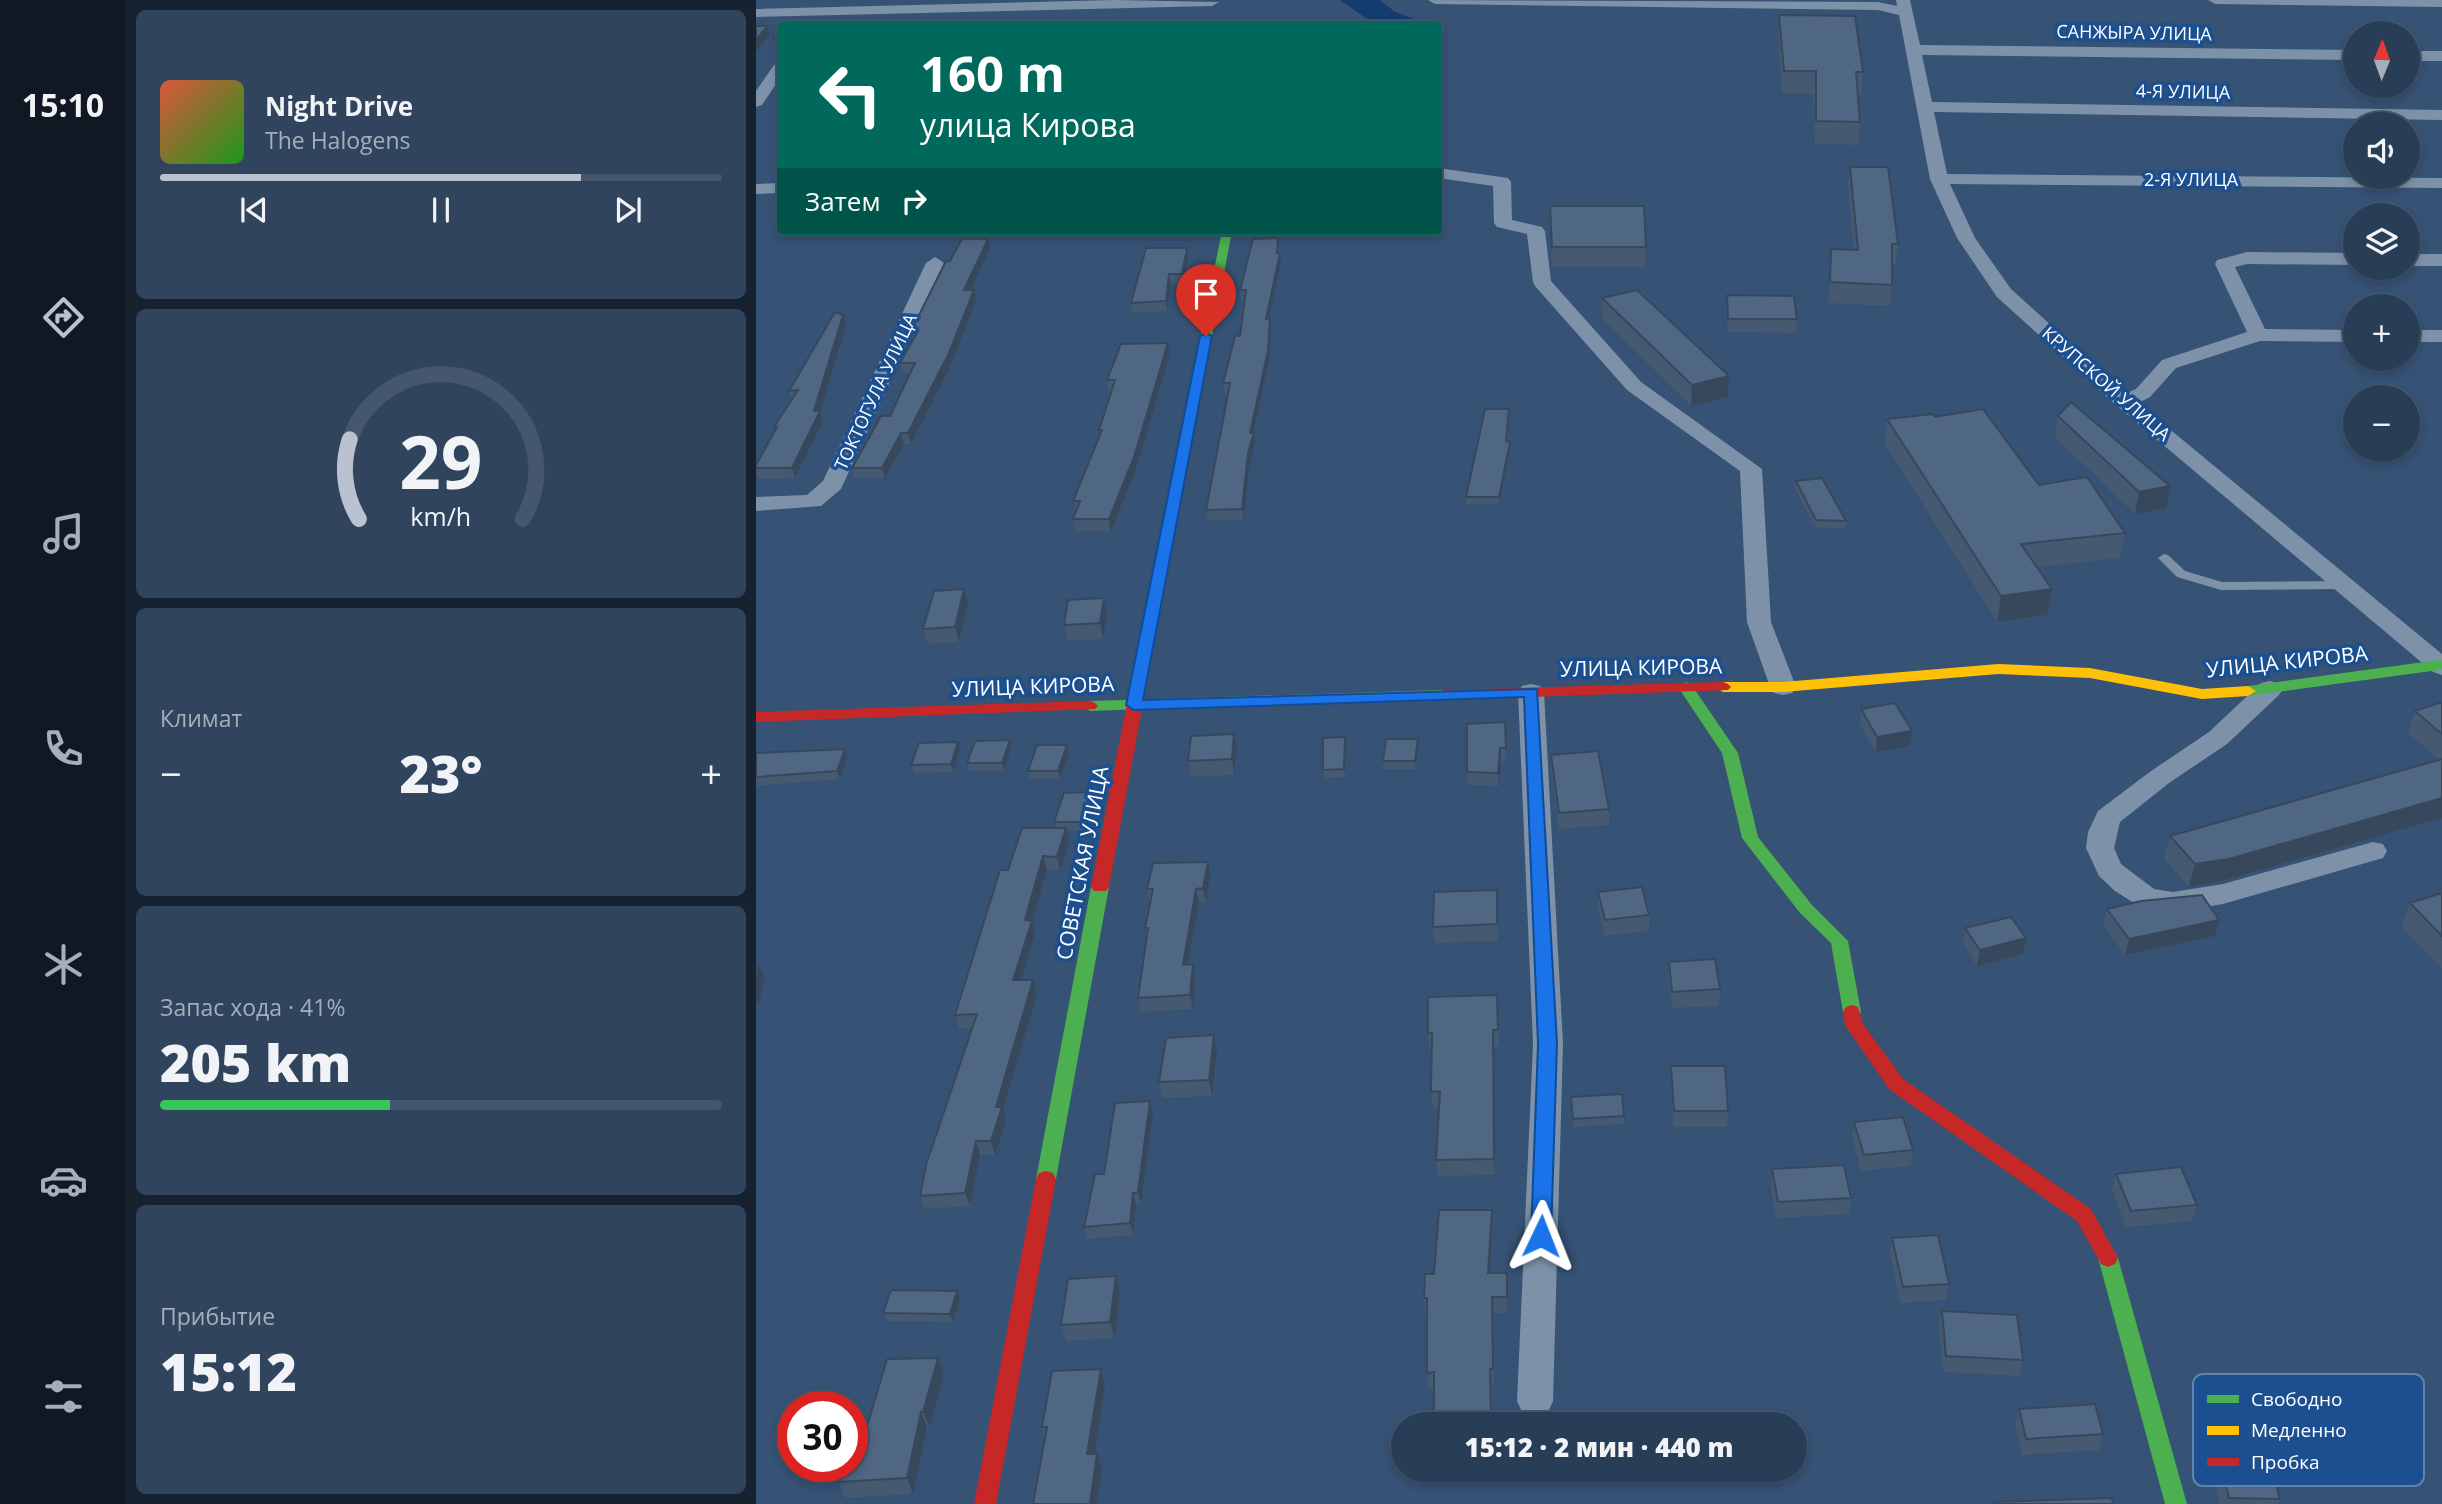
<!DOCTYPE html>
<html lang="ru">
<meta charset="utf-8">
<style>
:root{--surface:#283e57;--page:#30455d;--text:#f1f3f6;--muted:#a5aeba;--line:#44576d;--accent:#b9c2ce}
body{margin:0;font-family:"Open Sans",sans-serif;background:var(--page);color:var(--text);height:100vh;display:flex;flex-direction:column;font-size:26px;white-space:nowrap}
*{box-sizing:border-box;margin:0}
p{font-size:23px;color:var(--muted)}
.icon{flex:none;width:38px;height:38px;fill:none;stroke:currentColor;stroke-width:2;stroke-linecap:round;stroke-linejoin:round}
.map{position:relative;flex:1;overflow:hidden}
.drawer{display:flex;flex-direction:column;gap:10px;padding:10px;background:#162230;width:630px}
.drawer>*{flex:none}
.top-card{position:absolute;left:21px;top:21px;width:665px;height:214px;border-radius:7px;box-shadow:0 4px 10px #0003,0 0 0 2px var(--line);background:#00695c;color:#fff;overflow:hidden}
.needle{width:46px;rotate:1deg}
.buttons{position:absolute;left:1587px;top:21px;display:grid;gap:14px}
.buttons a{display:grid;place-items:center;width:77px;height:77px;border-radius:50%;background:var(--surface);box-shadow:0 4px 10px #0003,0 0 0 2px var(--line);font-size:35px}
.speed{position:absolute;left:21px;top:1391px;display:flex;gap:14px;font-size:35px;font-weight:700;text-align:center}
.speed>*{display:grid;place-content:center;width:91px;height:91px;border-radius:50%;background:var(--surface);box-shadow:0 4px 10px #0003,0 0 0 2px var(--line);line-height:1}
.speed .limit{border:10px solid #d22;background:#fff;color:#111}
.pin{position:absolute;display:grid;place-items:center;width:60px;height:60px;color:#fff;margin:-72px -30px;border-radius:50% 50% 50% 0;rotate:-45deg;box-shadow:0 0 7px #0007}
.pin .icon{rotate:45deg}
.me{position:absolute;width:77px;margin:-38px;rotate:2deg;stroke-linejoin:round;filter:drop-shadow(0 0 5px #0008)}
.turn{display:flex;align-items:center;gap:24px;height:147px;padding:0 28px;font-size:32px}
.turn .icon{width:91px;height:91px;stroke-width:2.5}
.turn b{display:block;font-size:49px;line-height:60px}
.then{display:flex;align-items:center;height:66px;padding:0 28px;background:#0003;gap:14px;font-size:26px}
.big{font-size:52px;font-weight:800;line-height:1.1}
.drawer .widget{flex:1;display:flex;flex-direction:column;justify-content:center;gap:10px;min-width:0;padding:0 24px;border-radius:10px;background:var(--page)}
.drawer .dial{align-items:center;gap:0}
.dial svg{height:182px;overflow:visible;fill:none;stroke:var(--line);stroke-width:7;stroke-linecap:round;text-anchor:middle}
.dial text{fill:var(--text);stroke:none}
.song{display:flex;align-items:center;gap:21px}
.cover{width:84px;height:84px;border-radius:10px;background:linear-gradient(135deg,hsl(10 70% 55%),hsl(120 70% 35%))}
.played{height:7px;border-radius:4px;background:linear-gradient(90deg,var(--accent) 75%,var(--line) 75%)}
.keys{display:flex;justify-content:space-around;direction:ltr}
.heat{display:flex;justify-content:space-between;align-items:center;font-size:38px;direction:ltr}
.charge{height:10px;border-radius:5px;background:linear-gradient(90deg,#34c759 41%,var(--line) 0)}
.trip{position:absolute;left:635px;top:1412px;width:416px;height:70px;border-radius:35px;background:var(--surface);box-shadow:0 4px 10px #0003,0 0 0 2px var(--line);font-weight:800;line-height:70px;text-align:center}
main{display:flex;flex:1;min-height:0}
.menu{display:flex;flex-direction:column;width:126px;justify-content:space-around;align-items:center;background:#101923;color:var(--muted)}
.menu .icon{width:49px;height:49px}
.menu .active{color:var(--accent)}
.menu b{font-size:32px;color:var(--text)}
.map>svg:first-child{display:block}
.water{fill:#153c6e}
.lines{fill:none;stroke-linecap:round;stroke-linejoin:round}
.lane{fill:#7d92a8;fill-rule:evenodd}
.street{fill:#7d92a8;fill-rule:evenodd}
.fast{fill:#4caf50;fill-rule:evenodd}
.slow{fill:#ffc107;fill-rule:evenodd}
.jam{fill:#c62828;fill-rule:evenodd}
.wall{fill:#455971}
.shaded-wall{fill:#38485c}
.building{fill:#506783;stroke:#38485c;stroke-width:2}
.route{fill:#1a73e8;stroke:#114b97;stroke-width:2}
.labels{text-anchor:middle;stroke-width:7;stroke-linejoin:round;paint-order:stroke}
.far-street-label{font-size:18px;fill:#fff;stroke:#1b4f8f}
.street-label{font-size:21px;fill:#fff;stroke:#1b4f8f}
.key{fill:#1b4f8f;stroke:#5f84b1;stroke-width:2}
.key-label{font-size:19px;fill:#fff}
</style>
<main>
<nav class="menu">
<b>15:10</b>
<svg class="icon active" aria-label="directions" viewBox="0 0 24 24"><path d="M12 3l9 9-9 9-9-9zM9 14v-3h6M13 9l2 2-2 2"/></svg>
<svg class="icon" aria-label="music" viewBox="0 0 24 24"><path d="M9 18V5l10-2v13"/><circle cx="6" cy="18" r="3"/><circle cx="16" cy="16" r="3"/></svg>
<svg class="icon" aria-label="phone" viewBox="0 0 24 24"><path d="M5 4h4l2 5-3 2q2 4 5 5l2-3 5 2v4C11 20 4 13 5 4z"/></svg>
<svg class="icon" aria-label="climate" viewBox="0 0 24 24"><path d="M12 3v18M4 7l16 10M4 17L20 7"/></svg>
<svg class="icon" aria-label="car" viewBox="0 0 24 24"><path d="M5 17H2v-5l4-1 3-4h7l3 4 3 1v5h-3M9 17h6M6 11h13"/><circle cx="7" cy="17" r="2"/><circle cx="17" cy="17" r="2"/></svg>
<svg class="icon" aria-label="filters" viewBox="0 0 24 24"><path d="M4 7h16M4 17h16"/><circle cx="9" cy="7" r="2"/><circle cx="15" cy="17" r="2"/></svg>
</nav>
<section class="drawer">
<div class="widget">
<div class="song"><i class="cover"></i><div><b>Night Drive</b><p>The Halogens</p></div></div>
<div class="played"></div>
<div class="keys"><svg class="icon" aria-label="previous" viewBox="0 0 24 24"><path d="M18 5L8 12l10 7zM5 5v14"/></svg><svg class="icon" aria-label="pause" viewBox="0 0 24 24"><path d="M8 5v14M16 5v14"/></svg><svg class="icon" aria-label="next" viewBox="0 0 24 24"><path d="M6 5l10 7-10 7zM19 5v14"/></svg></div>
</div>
<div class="widget dial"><svg viewBox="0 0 100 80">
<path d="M14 69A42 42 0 1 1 86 69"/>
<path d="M14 69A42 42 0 0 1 10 34" stroke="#b9c2ce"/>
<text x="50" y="56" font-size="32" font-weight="700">29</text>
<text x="50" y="72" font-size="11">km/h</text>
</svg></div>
<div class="widget"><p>Климат</p>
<div class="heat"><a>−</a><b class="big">23°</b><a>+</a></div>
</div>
<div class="widget"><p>Запас хода · 41%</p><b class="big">205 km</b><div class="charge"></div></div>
<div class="widget"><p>Прибытие</p><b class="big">15:12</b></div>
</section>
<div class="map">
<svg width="1686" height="1504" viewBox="0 0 1686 1504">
<rect width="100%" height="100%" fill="#365274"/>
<path class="water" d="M584,0H624L639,12L673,24H618Z"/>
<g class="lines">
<path class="lane" d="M1408,554L1412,555L1429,571L1466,582L1587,581L1593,585L1587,589L1465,590L1421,577L1402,558Z"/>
<path class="street" d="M357,0L463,2L456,6L0,17V9Z
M672,0L1122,2L1141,6L1140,0H1154L1164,45L1600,50V60L1166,55L1176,102L1686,110V120L1178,112L1191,174L1686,178V188L1194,184L1219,238L1255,289L1370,393L1380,389L1406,360L1491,332L1459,264L1461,260L1491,252L1600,253V265L1491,264L1479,267L1509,329L1600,330V342L1504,341L1420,368L1394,397L1382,403L1686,654V675L1677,672L1361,406L1241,297L1201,238L1174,179L1143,15L1122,10L679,4Z
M1452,0H1686V7L1459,4Z
M1652,51H1686V61H1652Z
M24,63V78L6,105L0,107V91L18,65Z
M682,168L752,178L755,182L756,220L786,227L789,231L795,281L885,382L1006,469L1015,622L1040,687L1036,693L1027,695L1018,693L1014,687L991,622L984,471L871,390L779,286L777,282L771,234L741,227L738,223L737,186L682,178Z
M24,183V193L0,194V184Z
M1652,254H1686V266H1652Z
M179,257L188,263L85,489L65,506L0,511V497L51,495L67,481L170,263Z
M1652,330H1686V342H1652Z
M1514,681L1523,683L1527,689L1523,695L1471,744L1413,783L1364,822L1358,848L1365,864L1398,889L1417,892L1467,884L1617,842L1627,844L1631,851L1627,858L1467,904L1417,912L1381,905L1359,891L1343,876L1330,848L1332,832L1342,811L1395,771L1453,732L1505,683Z
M775,684L784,686L788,692L807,1044L797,1401L792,1412L779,1417L766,1412L761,1401L777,1044L762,692L766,686Z"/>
<path class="fast" d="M466,231H476L423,509L416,513L409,509Z
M1683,660L1686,661V669L1683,670L1492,696L1484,691L1492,686Z
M930,682L935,684L982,753L1002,837L1056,905L1092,941L1105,1012L1102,1017L1096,1019L1090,1017L1087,1012L1075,943L1044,913L986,838L966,753L922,687Z
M687,690L692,692L695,695L692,698L334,711L326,706L334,701Z
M344,881L350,883L353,887L300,1179L297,1185L290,1187L283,1185L280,1179L335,887L338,883Z
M1352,1249L1359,1252L1362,1258L1431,1504H1409L1342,1258L1345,1252Z"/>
<path class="slow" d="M1242,664L1334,668L1446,689L1492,686L1500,691L1492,696L1446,699L1334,678L1242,674L1027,692H967L959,687L967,682H1027Z"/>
<path class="jam" d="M416,505L423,509L353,887L350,891H338L335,887L409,509Z
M967,682L972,684L975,687L972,690L687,700L679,695L687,690Z
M334,701L339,703L342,706L339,709L0,722V712Z
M1096,1005L1102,1007L1107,1024L1147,1079L1335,1209L1362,1258L1359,1264L1352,1267L1345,1264L1321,1221L1133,1089L1089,1025L1087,1012L1090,1007Z
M290,1171L297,1173L300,1179L240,1504H218L280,1179L283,1173Z"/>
</g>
<path class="wall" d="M1023,15L1107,72L1105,95H1102L1104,122L1102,145L1059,144L1058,94L1026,93L1022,36Z
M1094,167L1142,244L1140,264H1136V285L1134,306L1072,303L1075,249L1098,250L1092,186Z
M794,206L890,247V267H796Z
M490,231H515L514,236L491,237Z
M232,239L234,249L215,290H218L220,300L195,365L155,444H148L129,478H99L96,468L134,416L154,373H147L144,363L157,340L155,331L194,261Z
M523,247V253L525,262L513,318L515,328L513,361L498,433L499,444L494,464L487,520H452L450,510L472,393H468L467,383L484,336L489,300H485L484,290Z
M432,258L428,283L415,284L411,311L376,313L375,303Z
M971,295L1041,319L1040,333L972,332L970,309Z
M846,298L972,397L935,406L846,318Z
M87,315L90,326L64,412L67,422L39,478L2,479L0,474V465L19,430L18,427L36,400L33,391Z
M414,354L380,469L355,531H319L317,519L320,512L317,501L344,434L343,430L356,391H353L351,380Z
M753,416L751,442L754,449L743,504H710V497Z
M1302,416L1410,508L1379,514L1299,437Z
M1179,417L1283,485L1369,533L1364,558L1281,567L1291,615L1241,622L1129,444L1131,419Z
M1040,481L1090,521L1089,529L1060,528L1039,489Z
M208,589L212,604L203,642L172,644L167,629Z
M348,598L351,613L347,639L311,641L308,625Z
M1686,702V818L1466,881L1433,887L1408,859L1414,836L1683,760L1652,733L1659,711Z
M1105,709L1156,731L1154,746L1120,752L1104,725Z
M749,722L750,761H745L743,786L712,785L711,772Z
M589,737V777L568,778L567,770Z
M662,739V747L660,769H628L627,761Z
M311,745L313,753L304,779H274L272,771Z
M255,748L248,771H213L211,763Z
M89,749L91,757L84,779L0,786V753Z
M204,750L197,772L158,773L155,765Z
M481,750L478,775L435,777L432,761Z
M795,755L853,809V825L803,829L795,771Z
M336,800L327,830H310L313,842L304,870H291L276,922L279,934L265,980H277L281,994L247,1110L250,1121L239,1155L224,1154L214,1206L169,1209L164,1196L217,1028H203L199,1015L252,870L299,828L298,822Z
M454,876L450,902L443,903L432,964L439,978L437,1009L385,1012L382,998L391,936L389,928L394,903L391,889Z
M741,890L742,941L679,943L677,927Z
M842,892L893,915V931L849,936L842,908Z
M1686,893V969L1645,927L1654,903Z
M1351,909L1463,920L1459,936L1369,955L1347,925Z
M1209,928L1267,954L1221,966L1207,944Z
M913,962L964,989L963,1006L916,1008L912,978Z
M741,995L743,1046L738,1047L739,1175L682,1176L680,1160L683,1108H677L675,1092L676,1049H673L672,1033Z
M458,1035L461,1052L456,1096L407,1098L403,1082Z
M915,1066L972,1111L971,1127H917L915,1083Z
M815,1097L868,1116V1124L817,1127Z
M394,1101L397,1113L385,1204L380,1205L377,1235L331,1239L328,1227L348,1174Z
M1098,1122L1157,1150L1155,1166L1105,1171L1096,1138Z
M1016,1169L1095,1198L1093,1214L1020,1218L1015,1185Z
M1360,1174L1441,1205L1436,1221L1370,1227L1356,1190Z
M736,1210V1226L734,1273H751L752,1289V1313H737L738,1385H735L736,1424H678V1388L672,1389L671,1373V1314H669L668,1298L678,1274Z
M1136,1238L1193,1284L1190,1300L1144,1303L1134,1254Z
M360,1276L364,1292L359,1338L310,1341L305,1325Z
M204,1299L197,1322L131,1321L127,1313Z
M1186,1311L1267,1360L1263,1376L1187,1372L1183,1327Z
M188,1374L174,1427H171L157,1494L90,1498L82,1482L107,1440Z
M349,1385L338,1454L346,1469L341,1504H277L289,1437L286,1427Z
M1263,1409L1347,1434L1343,1450L1266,1455L1259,1425Z
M1459,1444L1524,1499L1522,1504H1464L1453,1460Z"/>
<path class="shaded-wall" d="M11,26L14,35L0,52V40Z
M232,239L234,249L210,300L208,290Z
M431,248L432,258L428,283L426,274Z
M524,253L525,262L511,328L510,319Z
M413,274L415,284L411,311L410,301Z
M218,290L220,300L195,365L155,444L152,433Z
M87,315L90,326L64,412L67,422L39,478L36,468L58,411Z
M514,318L515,328L513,361L497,435L498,433L499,444L494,464L487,520L486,509L494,433Z
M412,343L414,354L380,469L355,531L353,519Z
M973,376L972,397L935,406L936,385Z
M145,433L148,444L129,478L126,468Z
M754,442V449L743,504V497Z
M1414,486L1410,508L1379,514L1383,492Z
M208,589L212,604L203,642L199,627Z
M1296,589L1291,615L1241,622L1245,596Z
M348,598L351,613L347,639L344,623Z
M1156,731L1154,746L1120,752L1121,737Z
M478,734L481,750L478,775L476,759Z
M662,739V747L660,769L659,761Z
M254,740L255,748L248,771L246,763Z
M202,742L204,750L197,772L195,764Z
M311,745L313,753L304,779L302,771Z
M744,748L745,761L743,786L742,773Z
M89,749L91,757L84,779L81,771Z
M334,792L336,800L327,830L325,822Z
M1686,798V818L1466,881L1433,887L1439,864Z
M310,828L313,842L304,870L301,857Z
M287,856L291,870L276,922L279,934L261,994L257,980L269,920Z
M452,862L454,876L450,902L447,888Z
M440,889L443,903L429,979L427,965Z
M1463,920L1459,936L1369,955L1373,939Z
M1270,938L1267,954L1221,966L1224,950Z
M3,964L9,980L2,1004L0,999V974Z
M437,964L439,978L437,1009L434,995Z
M277,980L281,994L247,1110L250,1121L239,1155L235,1141L240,1107Z
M737,1030L738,1047L739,1175L738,1159Z
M458,1035L461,1052L456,1096L453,1080Z
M394,1101L397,1113L385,1204L382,1192Z
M220,1141L224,1154L214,1206L209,1193Z
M377,1193L380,1205L377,1235L374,1223Z
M736,1210V1226L733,1289L732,1273Z
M751,1273L752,1289V1313L751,1297Z
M360,1276L364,1292L359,1338L354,1322Z
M201,1291L204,1299L197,1322L194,1314Z
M182,1358L188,1374L174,1427L167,1412Z
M345,1369L349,1385L336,1470L331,1454Z
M165,1412L171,1427L157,1494L151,1478Z
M341,1454L346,1469L341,1504H334Z"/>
<path class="building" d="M1023,15L1099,16L1107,72H1100L1104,122L1060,121V71H1028Z
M0,26H11L0,40Z
M1094,167H1132L1142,244H1136V285L1074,282L1075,249L1102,250Z
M794,206H888L890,247H796Z
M522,238L521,253H524L510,319L514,318L512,351L494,433H498L492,453L486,509L450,510L474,383H467L479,336H484L490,290H484L497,239Z
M206,239H232L208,290H218L192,355L152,433H145L126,468H96L125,416H134L159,363H144L162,331H155L190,261H194Z
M390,248H431L426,274H413L410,301L375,303Z
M881,290L973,376L936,385L846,298Z
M971,295L1038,296L1041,319H972Z
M79,312L87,315L58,411H64L36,468H0V465L21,427H18L42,390L33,391Z
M412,343L378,457L353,519H317L324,501H317L346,430H343L359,380H351L365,344Z
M1315,402L1414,486L1383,492L1302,416Z
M729,409H753L750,441L754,442L743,497H710Z
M1227,409L1283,485L1331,477L1369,533L1265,544L1296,589L1245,596L1131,419L1177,414L1179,417Z
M1066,478L1090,521L1060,520L1040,481Z
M208,589L199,627L167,629L178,591Z
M348,598L344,623L308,625L312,600Z
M1686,702V734L1659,711Z
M1139,703L1156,731L1121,737L1105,709Z
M749,722L750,748H744L742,773L711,772V724Z
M478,734L476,759L432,761L435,736Z
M589,737L588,769L567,770V738Z
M630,739H662L659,761H627Z
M254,740L246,763H211L219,741Z
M202,742L195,764L155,765L163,743Z
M281,745H311L302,771H272Z
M89,749L81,771L0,777V753Z
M842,751L853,809L803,813L795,755Z
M1686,759V798L1473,859L1439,864L1414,836Z
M334,792L325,822H298L308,793Z
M266,828H310L301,857L287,856L269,920L276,921L257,980H277L240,1107H246L235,1141H220L209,1193L164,1196L170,1165L221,1014L199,1015L244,870H252Z
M452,862L447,888L440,889L427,965L437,964L434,995L382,998L392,928H389L397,889H391L397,863Z
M886,887L893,915L849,920L842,892Z
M741,890V924L677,927L678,892Z
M1686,893V936L1654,903Z
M1446,895L1463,920L1373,939L1351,909L1385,901Z
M1255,917L1270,938L1224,950L1209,928Z
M959,959L964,989L916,992L913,962Z
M741,995L742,1030H737L738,1159L680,1160L684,1091L675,1092L676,1033H672V997Z
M458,1035L453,1080L403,1082L410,1038Z
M915,1066H969L972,1111H918Z
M866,1094L868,1116L817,1119L815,1097Z
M394,1101L382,1192L377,1193L374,1223L328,1227L339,1174H348L359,1103Z
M1147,1117L1157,1150L1108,1155L1098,1122Z
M1088,1165L1095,1198L1022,1202L1016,1169Z
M1425,1167L1441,1205L1375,1211L1360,1174Z
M683,1210H736L732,1273H751V1297H736L737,1369H734L735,1424H678V1372L671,1373V1298H668L669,1274H678Z
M1182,1235L1193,1284L1147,1287L1136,1238Z
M360,1276L354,1322L305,1325L312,1279Z
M135,1290L201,1291L194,1314L127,1313Z
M1186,1311L1261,1315L1267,1360L1190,1356Z
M182,1358L167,1412H165L151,1478L82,1482L86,1466H96V1440H107L131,1359Z
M345,1369L331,1454H341L334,1504H277L291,1427H286L296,1371Z
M1339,1404L1347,1434L1270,1439L1263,1409Z
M1459,1444H1509L1524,1499L1473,1498Z
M1356,1498L1357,1504H1238V1502Z"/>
<path class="route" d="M450,333L456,336L387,700L781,689L801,1044L795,1236L792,1242L785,1245L778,1242L775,1236L782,1044L768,697L378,710L370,705L444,336Z"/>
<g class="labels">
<g class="far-street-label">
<text transform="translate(1378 33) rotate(1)" y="6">САНЖЫРА УЛИЦА</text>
<text transform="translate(1427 92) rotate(1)" y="6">4-Я УЛИЦА</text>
<text x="1435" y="186">2-Я УЛИЦА</text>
<text transform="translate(1350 384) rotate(41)" y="6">КРУПСКОЙ УЛИЦА</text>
<text transform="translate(120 392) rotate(-65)" y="6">ТОКТОГУЛА УЛИЦА</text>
</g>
<g class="street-label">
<text transform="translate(1531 662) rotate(-6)" y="7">УЛИЦА КИРОВА</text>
<text transform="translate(885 668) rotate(-1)" y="7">УЛИЦА КИРОВА</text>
<text transform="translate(277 687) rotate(-2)" y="7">УЛИЦА КИРОВА</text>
<text transform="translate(327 863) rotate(-79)" y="7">СОВЕТСКАЯ УЛИЦА</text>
</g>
</g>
<rect x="1437" y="1374" width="231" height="112" rx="10" class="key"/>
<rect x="1451" y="1395" width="32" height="8" fill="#4caf50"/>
<rect x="1451" y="1426" width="32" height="9" fill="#ffc107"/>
<rect x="1451" y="1458" width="32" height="8" fill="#c62828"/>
<g class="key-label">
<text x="1495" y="1406">Свободно</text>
<text x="1495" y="1437">Медленно</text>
<text x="1495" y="1469">Пробка</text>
</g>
</svg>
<div class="buttons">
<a><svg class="needle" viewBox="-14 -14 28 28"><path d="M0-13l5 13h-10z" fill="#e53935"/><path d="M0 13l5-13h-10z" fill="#a5aeba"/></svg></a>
<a><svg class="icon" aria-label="sound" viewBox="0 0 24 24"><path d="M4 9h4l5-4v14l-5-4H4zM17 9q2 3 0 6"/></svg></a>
<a><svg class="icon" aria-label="layers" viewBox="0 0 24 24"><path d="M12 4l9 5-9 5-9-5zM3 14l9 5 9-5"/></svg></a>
<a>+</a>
<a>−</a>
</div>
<div class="speed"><div class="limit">30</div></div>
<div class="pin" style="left:450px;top:336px;background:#d93025"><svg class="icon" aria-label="arrive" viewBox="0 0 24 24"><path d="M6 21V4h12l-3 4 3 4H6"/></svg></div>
<svg class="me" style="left:785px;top:1236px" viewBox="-20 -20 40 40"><path d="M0-17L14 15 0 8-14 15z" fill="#1a73e8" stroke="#fff" stroke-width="4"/></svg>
<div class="trip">15:12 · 2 мин · 440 m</div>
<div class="top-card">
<div class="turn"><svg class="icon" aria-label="left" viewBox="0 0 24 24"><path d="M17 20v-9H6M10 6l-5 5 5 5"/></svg><div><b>160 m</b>улица Кирова</div></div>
<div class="then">Затем<svg class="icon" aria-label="right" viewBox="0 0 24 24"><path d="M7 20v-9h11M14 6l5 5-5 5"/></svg></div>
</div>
</div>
</main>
